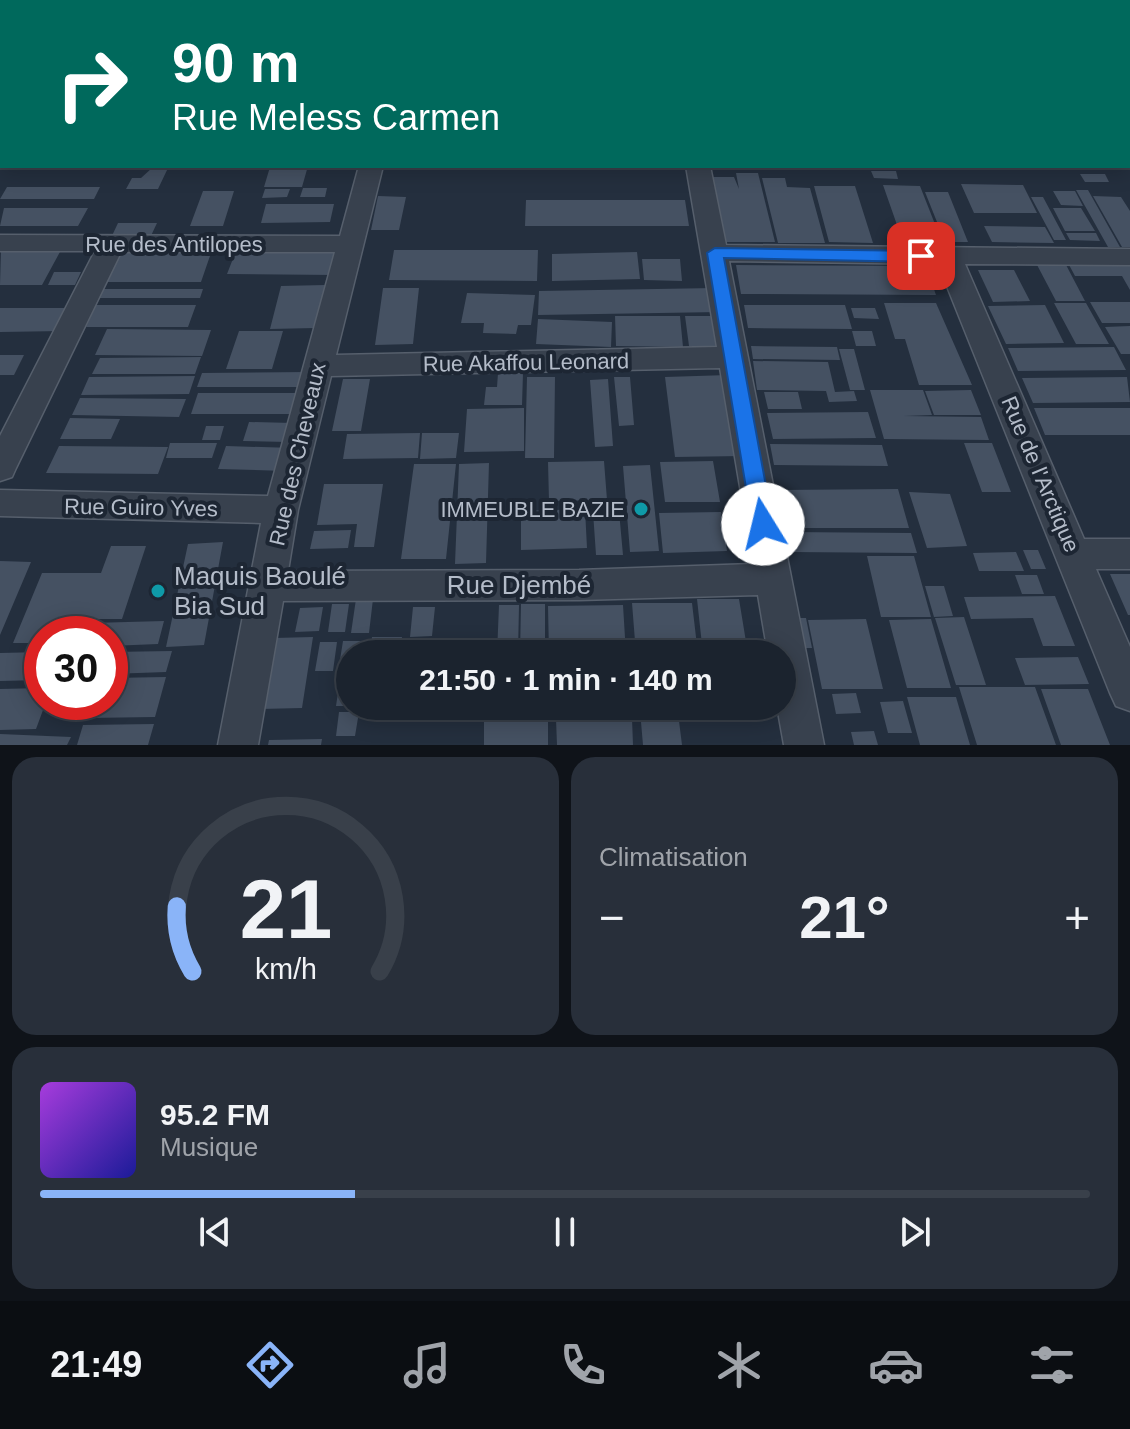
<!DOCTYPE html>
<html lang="fr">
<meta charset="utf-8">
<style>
:root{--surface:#1b232e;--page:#282f3a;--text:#f1f3f6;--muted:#a0a4aa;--line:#39404a;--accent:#8ab4f8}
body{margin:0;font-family:Arial,sans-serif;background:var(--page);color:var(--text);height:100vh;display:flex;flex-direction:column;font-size:30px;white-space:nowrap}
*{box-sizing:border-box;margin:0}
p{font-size:26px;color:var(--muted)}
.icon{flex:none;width:44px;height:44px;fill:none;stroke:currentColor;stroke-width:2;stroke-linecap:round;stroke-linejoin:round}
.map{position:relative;height:745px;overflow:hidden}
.sheet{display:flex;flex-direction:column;gap:12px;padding:12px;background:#0f1319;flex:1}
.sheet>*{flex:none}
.banner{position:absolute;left:0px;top:0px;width:1130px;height:168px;box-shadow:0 4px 20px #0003,0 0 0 2px var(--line);background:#00695c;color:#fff;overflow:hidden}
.speed{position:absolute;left:24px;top:616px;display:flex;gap:16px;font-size:40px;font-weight:700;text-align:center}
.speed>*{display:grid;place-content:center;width:104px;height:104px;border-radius:50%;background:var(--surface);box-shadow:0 4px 20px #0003,0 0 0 2px var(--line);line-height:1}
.speed .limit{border:12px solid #d22;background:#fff;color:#111}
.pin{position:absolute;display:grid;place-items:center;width:68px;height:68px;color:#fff;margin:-34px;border-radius:16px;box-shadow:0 4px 12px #0006}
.me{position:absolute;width:88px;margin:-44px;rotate:351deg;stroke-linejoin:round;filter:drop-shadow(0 0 6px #0008)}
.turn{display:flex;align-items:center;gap:28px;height:168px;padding:0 40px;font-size:36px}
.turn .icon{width:104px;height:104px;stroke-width:2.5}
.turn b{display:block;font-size:56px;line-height:68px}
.big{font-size:60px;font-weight:700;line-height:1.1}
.sheet .widget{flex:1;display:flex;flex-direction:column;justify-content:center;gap:12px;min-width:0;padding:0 28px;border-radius:24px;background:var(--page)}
.sheet .dial{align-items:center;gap:0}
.dial svg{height:208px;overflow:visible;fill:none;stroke:var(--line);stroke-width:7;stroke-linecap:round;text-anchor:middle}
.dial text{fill:var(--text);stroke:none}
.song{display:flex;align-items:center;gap:24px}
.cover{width:96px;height:96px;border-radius:12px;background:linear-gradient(135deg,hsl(280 70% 55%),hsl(240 70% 35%))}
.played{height:8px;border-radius:4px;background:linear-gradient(90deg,var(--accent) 30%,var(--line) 30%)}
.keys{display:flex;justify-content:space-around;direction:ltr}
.heat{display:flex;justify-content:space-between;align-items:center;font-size:44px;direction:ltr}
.sheet .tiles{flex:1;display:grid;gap:12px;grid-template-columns:1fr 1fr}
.widget:last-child{grid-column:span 2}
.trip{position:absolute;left:336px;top:640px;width:460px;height:80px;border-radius:40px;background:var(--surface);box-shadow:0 4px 20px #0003,0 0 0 2px var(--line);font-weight:700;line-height:80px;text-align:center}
.tab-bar{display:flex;height:128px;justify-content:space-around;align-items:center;background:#0b0e12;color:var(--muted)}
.tab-bar .icon{width:56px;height:56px}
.tab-bar .current{color:var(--accent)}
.tab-bar b{font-size:36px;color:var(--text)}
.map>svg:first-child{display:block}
.building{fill:#455162}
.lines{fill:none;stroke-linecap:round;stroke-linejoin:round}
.service-casing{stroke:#565f6c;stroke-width:3}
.minor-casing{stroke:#565f6c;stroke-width:3}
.tertiary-casing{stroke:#565f6c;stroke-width:3}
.service{fill:#38414e;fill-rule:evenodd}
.minor{fill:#38414e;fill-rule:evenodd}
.tertiary{fill:#38414e;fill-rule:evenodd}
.route{fill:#1a73e8;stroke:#114b97;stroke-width:2}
.culture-dot{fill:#0f9aa8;stroke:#1d2633;stroke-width:3}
.labels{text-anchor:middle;stroke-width:8;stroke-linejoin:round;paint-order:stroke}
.street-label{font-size:22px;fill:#b4bcc9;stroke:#1d2633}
.poi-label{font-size:22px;fill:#b4bcc9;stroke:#1d2633;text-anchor:end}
.near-poi-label{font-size:26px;fill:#b4bcc9;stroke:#1d2633;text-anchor:start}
.near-street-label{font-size:26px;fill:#b4bcc9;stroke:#1d2633}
</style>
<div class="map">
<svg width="1130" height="745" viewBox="0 0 1130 745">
<rect width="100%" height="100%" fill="#242f3e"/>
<path class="building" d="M308,166L302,187H264L270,167Z
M152,168H168L158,189H126L132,178H141Z
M871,171H896L898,179L874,178Z
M736,173H758L775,242H723L709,177H734L739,189Z
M1080,174H1105L1109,182H1085Z
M762,178H785L787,187L810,188L825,243H778Z
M961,184L1023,185L1037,213H974Z
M883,185L920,186L942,242H903Z
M814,186H855L873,243L829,242Z
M7,187H100L94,199H0Z
M303,188H327L325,197H300Z
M265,189H290L287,197L262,198Z
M1076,190H1088L1120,247H1108Z
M203,191H234L223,226H190Z
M1053,191H1075L1083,206L1061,205Z
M925,192H948L968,242H945Z
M378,196L406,197L399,230H371Z
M1093,196L1121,197L1130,211V247H1122Z
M1031,197H1043L1066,240H1054Z
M526,200H685L689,226H525Z
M266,204H334L330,222L261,223Z
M4,208H88L78,226H0Z
M1053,208H1081L1095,231H1065Z
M118,223H157L149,240H110Z
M984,226L1045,227L1054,243L992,242Z
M1066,233H1096L1100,241L1070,240Z
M1,250H61L42,285H0Z
M394,250H538L537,281L389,280Z
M236,251H341L335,275L227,274Z
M637,252L640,279L552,281V254Z
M120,253H211L201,282H107Z
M642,259H680L682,281L644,280Z
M1130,262V290L1122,276H1075L1068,263Z
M1036,263H1065L1085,301H1056Z
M736,265L926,266L936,295L741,294Z
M978,270H1014L1030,301L993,302Z
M54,272H81L75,285H48Z
M325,285L315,328L270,329L281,286Z
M383,288H419L413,344L375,345Z
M715,288L720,312L722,346H689L685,316H718L720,312L538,315L539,291Z
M97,289H203L200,298H93Z
M467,293L535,295L531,325H518L516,334L483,333L484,323H461Z
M1090,302H1130V323H1102Z
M884,303H936L972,385H919L905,339H895Z
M1054,303H1086L1109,344H1076Z
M96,305H196L188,327H86Z
M744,305H845L852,329L748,328Z
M1045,305L1064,343L1006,344L988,306Z
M0,308H75L63,331L0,332Z
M851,308H875L879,319L854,318Z
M615,316H680L683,347L616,346Z
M538,319L612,322L611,347L536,344Z
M1130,326V354H1121L1105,327Z
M107,329L211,330L202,356L95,355Z
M239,331H283L272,369H226Z
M852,331H872L876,346H856Z
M751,346L837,347L840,360L753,359Z
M1114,347L1126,370L1018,371L1008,348Z
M839,349H854L865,390H850Z
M0,355H24L14,375H0Z
M201,357L195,374H92L100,358Z
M753,361L828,362L835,392L854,391L857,401L829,402L826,391L757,390Z
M308,372L304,387H197L202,373Z
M498,373H523L522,405H484L486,387H497Z
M728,375L743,456L675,457L665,377Z
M195,376L189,394L81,395L89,377Z
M527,377H555L554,458H525Z
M614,377H630L634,425L619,426Z
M1127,377L1130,402L1033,403L1022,378Z
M343,379H370L361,431H332Z
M608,379L613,446L595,447L590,380Z
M870,390H923L932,415L904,416L981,417L989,440L884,439Z
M971,390L981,415H934L925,391Z
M764,392H798L802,409H768Z
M198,393H302L296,414H191Z
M80,398L186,399L179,417L72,415Z
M524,408V451L464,452L467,409Z
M1034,408H1130V435H1045Z
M868,412L876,438L773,439L767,413Z
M70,418L120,419L111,439H60Z
M249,422L293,423L288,442L243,441Z
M206,426H224L220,440H202Z
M420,433L418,458L343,459L347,434Z
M422,433H459L456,458L420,459Z
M170,443H217L212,458H166Z
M964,443H992L1011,492H982Z
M770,444L882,445L888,466L774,465Z
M59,446L168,447L158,474L46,473Z
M226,446L293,448L286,471L218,469Z
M604,461L607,500L549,501L548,462Z
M713,461L720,502H665L660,462Z
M489,463L486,563L455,564L459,464Z
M414,464H456L446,559H401Z
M650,465L659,551L630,552L623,466Z
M324,484H383L374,547H354L357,524L317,525Z
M898,489L909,528H786L779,490Z
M909,492L950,494L967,546L927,548Z
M585,509L587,548L521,550V511Z
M619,511L623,555H596L593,512Z
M721,512L727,551L663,553L659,513Z
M351,530L348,548L310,549L314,531Z
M786,532L911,533L917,553L790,552Z
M223,542L204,645L166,647L188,544Z
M111,546H146L122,619H84L78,634H42V643H13L42,573H101Z
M1023,550H1038L1046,569H1031Z
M1016,552L1024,571H979L973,553Z
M867,556H914L931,617H881Z
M0,561L31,562L0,635Z
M1110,574H1130V615H1128Z
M1015,575H1037L1044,594H1022Z
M925,586H944L953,616L934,617Z
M1055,596L1075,646H1043L1033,618L971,619L964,597Z
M356,599H373L369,633H351Z
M697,599H739L748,654H703Z
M632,603H692L698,654H636Z
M332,604H349L345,632H328Z
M521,604H545V654H520Z
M499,605H519L518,654H497Z
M623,605L626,654H549L548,606Z
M323,607L319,631L295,632L300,608Z
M413,607H435L432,636L410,637Z
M964,617L986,685H956L935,618Z
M783,618H806L812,648H788Z
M866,619L883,689H822L808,620Z
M931,619L951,688H907L889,620Z
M164,621L158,644L110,646V634H88L91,623Z
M313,637L302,708L260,709L274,638Z
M372,637H402L400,654H370Z
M406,639H447L446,654H405Z
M343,641H361L360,654H350V666H339Z
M320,642H337L333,671H315Z
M172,651L166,672L110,674V652Z
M42,652V680L0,681V653Z
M1078,657L1089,684L1025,685L1015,658Z
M350,671V706H336L341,672Z
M166,677L155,717L87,718L93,702H110V678Z
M959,687H1035L1056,745H977Z
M42,688V702H46L36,729L0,730V689Z
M1041,689H1088L1110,745H1061Z
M856,693L861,713L836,714L832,694Z
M907,697H956L970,745H920Z
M903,701L912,733H888L880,702Z
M400,706H442V717H398Z
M495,706H517L516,718H495Z
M520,706H545V718H519Z
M549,706H629L630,716L549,717Z
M639,706H704L705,715L640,716Z
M709,706H756L757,713L710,714Z
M339,712H359L355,736H336Z
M632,718L633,745H557L556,719Z
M548,720V745H484V721Z
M679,721L682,745H643L641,722Z
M154,724L148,745H77L83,725Z
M874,731L878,745H854L851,732Z
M0,734L71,737L67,745H0Z
M322,739L321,745H268L269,740Z"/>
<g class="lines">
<defs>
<path id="service" d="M1128,135H1130V143H1128Z
M0,156H2V164H0Z"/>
<path id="minor" d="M414,0H434V2H414Z
M960,0H980L981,2H961Z
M359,166H383L336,355L717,347L686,166H710L726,245L1130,249V265L965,264L1084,539H1130V569H1096L1130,647V711L1116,706L1110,693L938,264L729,261L824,745H784L777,706H782V654H768L758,595L579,600L283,601L258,745H218L261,523L0,516V490L268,496L335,252H121L16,468L12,477L0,481V436L95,251H0V235L340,236ZM720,368L753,564L579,570L288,571L298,510L331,376Z"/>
<path id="tertiary" d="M1128,37H1130V53H1128Z
M0,42H2V58H0Z"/>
</defs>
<use href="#service" class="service-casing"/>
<use href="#minor" class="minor-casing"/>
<use href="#tertiary" class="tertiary-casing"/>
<use href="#service" class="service"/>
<use href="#minor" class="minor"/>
<use href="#tertiary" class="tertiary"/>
</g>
<path class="route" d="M715,248L921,251L929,256L921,262L724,258L773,524L763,532L752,524L707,253Z"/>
<g class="culture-dot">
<circle cx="641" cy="509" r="8"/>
<circle cx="158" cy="591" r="8"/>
</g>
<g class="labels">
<g class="street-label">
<text x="174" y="252">Rue des Antilopes</text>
<text transform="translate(526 362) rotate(-1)" y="8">Rue Akaffou Leonard</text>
<text transform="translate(297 454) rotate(-77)" y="8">Rue des Cheveaux</text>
<text transform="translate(1041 474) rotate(67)" y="8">Rue de l'Arctique</text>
<text transform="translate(141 507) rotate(1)" y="8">Rue Guiro Yves</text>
</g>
<g class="poi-label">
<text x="625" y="517">IMMEUBLE BAZIE</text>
</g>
<g class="near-poi-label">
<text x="174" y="585">Maquis Baoulé<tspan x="174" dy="30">Bia Sud</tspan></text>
</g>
<g class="near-street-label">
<text x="519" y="594">Rue Djembé</text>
</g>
</g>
</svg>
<div class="speed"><div class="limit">30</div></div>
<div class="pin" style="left:921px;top:256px;background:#d93025"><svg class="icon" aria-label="arrive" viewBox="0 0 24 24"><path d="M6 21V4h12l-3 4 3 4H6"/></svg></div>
<svg class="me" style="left:763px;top:524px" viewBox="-20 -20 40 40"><circle r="19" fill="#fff"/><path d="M0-13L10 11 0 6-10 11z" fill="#1a73e8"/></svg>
<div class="trip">21:50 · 1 min · 140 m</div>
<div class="banner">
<div class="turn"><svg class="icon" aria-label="right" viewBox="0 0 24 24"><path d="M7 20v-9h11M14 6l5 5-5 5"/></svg><div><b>90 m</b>Rue Meless Carmen</div></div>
</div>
</div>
<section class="sheet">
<div class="tiles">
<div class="widget dial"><svg viewBox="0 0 100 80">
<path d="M14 69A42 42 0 1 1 86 69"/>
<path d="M14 69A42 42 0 0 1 8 44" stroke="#8ab4f8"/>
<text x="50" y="56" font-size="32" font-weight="700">21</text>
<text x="50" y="72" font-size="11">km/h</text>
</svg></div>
<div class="widget"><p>Climatisation</p>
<div class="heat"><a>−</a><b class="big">21°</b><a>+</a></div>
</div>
<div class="widget">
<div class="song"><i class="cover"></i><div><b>95.2 FM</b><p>Musique</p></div></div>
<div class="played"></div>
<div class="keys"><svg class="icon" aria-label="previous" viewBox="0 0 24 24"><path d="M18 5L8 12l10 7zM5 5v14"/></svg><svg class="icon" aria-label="pause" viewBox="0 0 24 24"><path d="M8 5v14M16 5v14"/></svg><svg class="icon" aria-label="next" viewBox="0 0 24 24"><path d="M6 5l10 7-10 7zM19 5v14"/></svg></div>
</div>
</div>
</section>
<nav class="tab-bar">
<b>21:49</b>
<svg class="icon current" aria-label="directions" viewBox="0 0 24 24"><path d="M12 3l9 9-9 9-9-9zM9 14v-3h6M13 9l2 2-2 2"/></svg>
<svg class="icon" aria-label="music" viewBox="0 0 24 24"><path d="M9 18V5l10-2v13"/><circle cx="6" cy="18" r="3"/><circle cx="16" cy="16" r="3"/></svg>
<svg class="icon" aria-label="phone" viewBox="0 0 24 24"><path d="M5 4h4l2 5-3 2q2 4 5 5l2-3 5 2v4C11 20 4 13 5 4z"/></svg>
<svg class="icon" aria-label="climate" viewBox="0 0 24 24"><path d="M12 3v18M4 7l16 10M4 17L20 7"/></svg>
<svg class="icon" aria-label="car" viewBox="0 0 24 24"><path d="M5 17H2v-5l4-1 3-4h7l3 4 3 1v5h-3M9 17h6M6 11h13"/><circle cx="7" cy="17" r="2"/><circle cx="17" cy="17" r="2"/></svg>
<svg class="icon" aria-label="filters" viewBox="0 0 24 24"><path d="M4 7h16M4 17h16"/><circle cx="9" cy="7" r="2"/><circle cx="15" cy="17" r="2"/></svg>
</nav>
